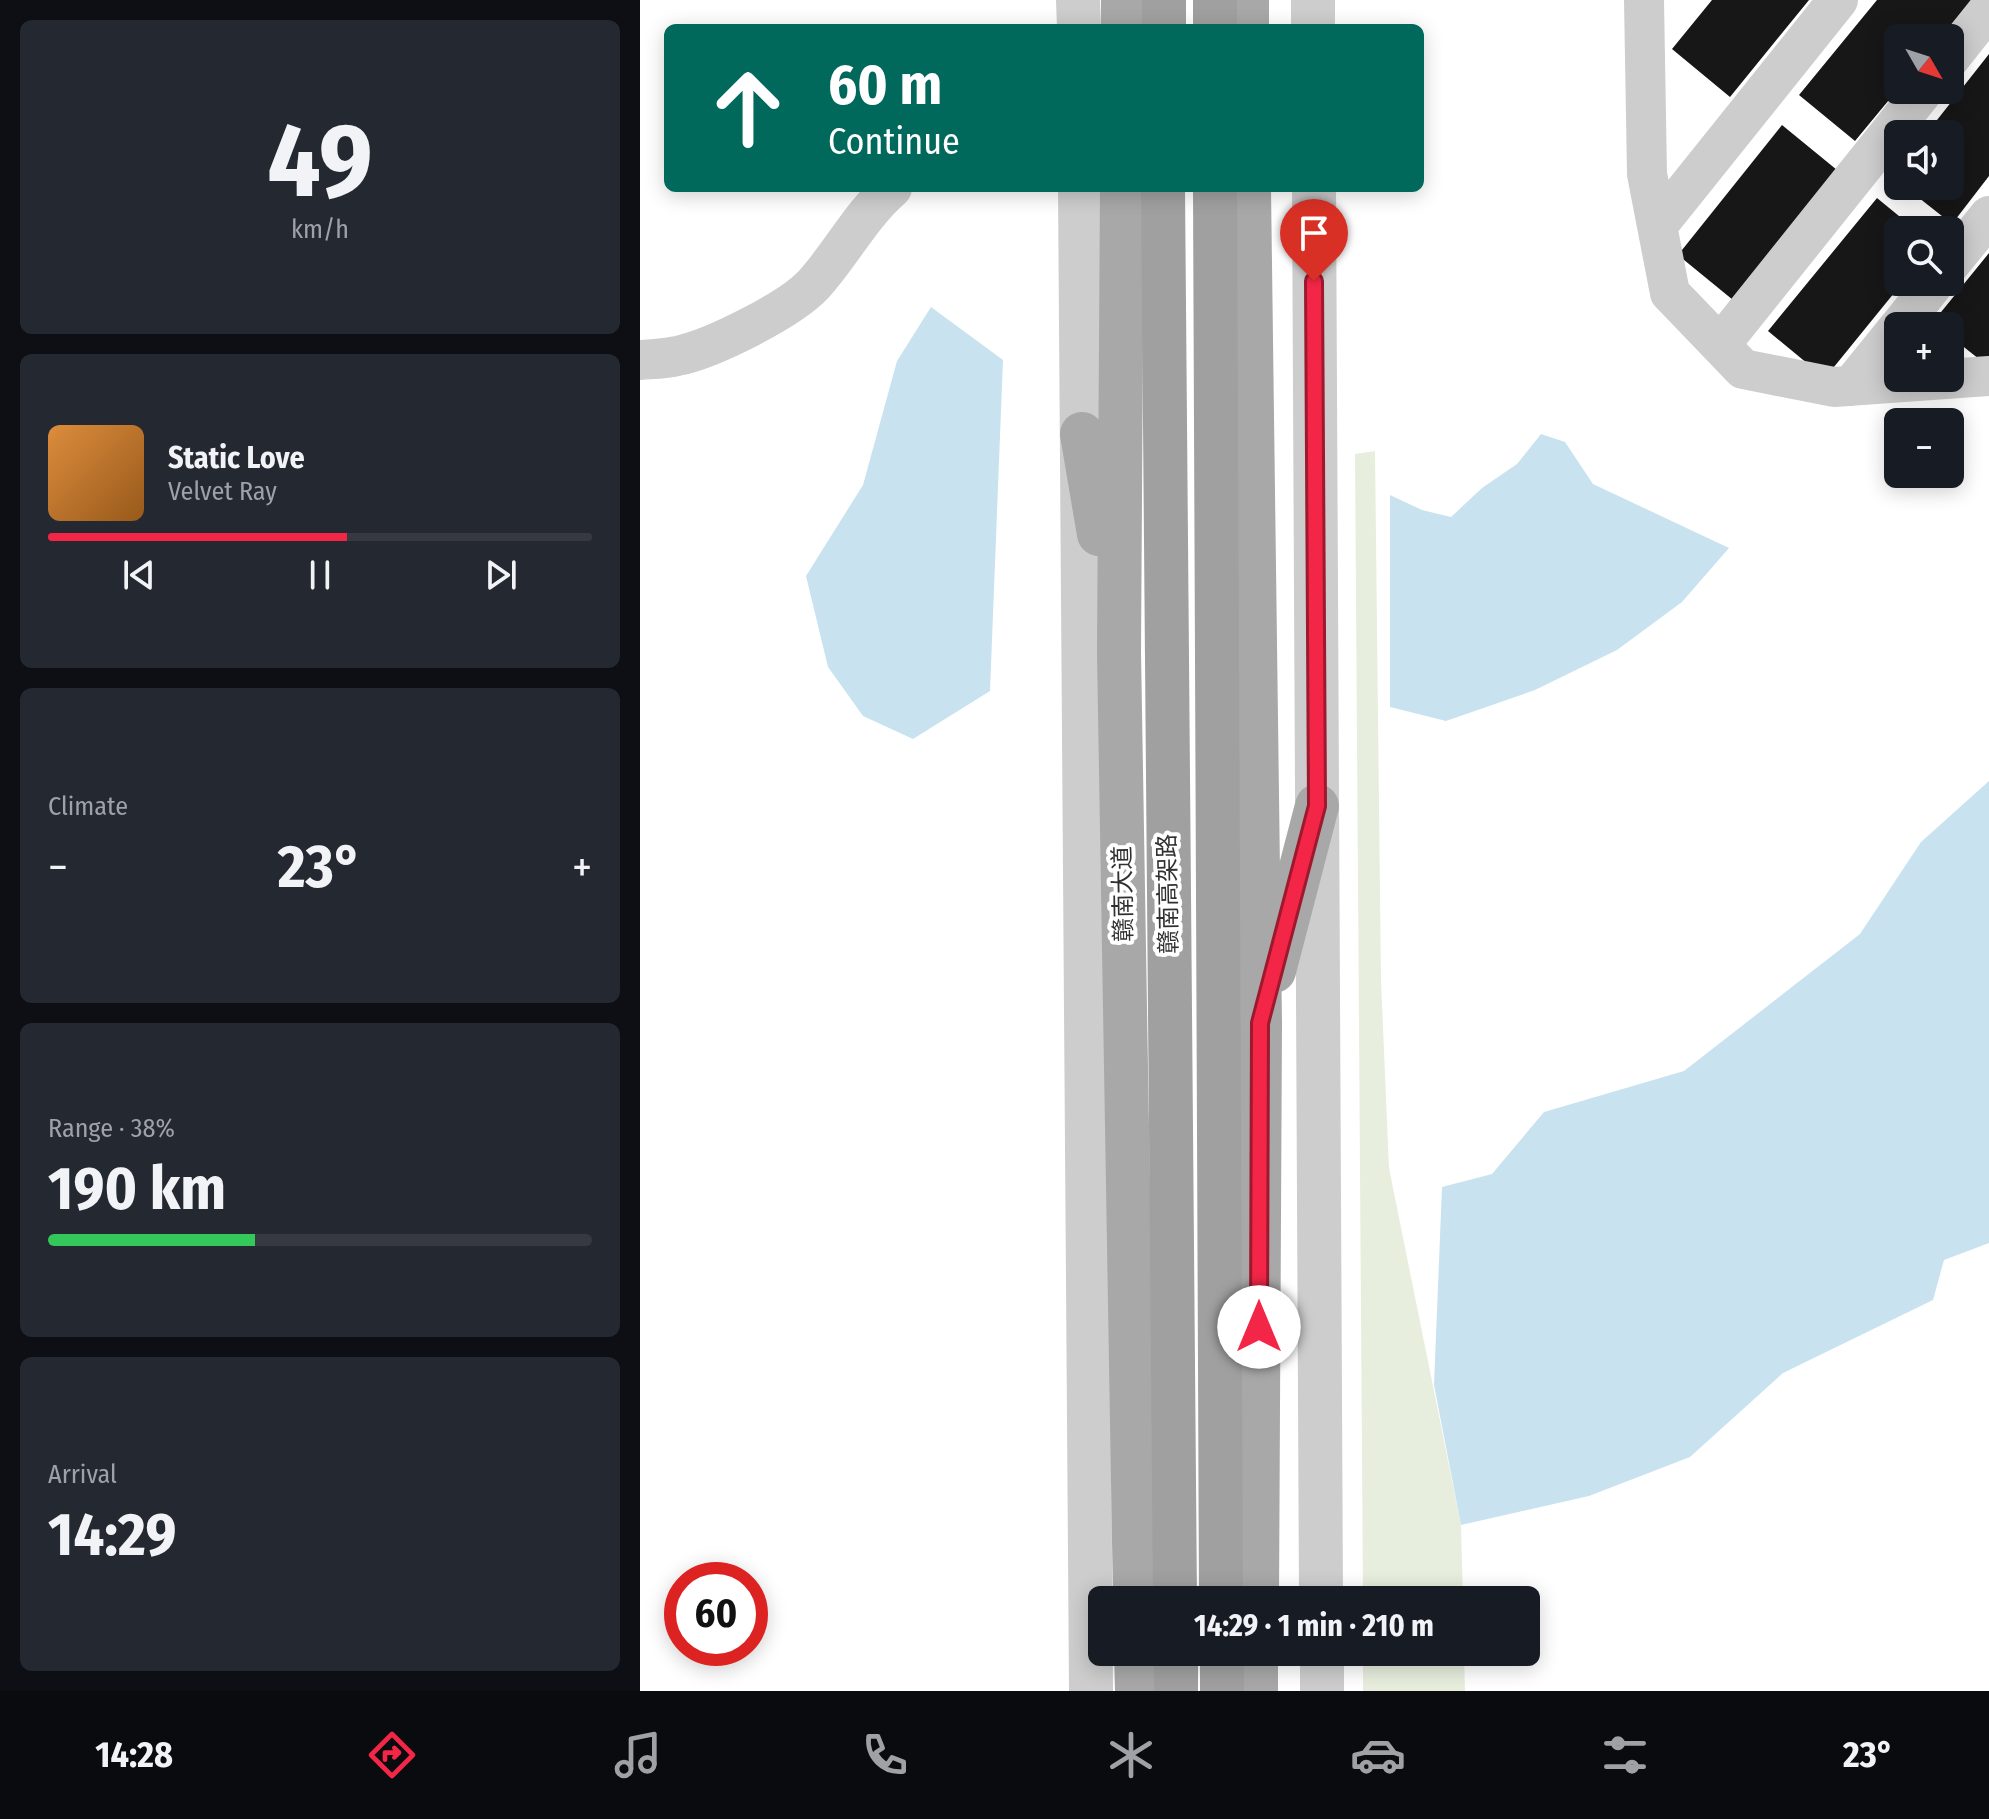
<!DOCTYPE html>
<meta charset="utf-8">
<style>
:root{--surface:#171b24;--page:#242831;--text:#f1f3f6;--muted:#9ea1a6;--line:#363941;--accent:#f32647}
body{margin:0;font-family:"Fira Sans Condensed","Noto Sans SC",sans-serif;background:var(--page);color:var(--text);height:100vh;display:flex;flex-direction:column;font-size:30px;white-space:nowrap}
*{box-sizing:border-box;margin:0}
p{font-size:26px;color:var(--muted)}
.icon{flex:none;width:44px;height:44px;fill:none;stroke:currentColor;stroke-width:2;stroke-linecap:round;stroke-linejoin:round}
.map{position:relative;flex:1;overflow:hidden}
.panel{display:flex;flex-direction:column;gap:20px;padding:20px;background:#0d0f14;width:640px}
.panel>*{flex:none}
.guide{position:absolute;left:24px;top:24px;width:760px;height:168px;border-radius:12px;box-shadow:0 4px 20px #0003;background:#00695c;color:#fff;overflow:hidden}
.needle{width:52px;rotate:129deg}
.fabs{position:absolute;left:1244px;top:24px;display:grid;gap:16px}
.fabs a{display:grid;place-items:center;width:80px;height:80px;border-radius:12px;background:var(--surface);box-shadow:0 4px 20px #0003;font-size:40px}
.speed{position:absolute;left:24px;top:1562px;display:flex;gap:16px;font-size:40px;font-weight:700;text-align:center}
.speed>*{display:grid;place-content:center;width:104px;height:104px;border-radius:50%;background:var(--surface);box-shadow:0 4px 20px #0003;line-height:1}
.speed .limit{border:12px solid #d22;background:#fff;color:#111}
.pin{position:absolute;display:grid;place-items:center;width:68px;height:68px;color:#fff;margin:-82px -34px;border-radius:50% 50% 50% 0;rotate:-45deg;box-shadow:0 0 8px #0007}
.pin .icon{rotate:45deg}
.me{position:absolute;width:88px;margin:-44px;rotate:0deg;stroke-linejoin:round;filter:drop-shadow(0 0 6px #0008)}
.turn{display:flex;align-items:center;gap:28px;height:168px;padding:0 32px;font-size:36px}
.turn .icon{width:104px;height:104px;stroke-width:2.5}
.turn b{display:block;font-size:56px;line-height:68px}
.big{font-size:60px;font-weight:700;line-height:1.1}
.panel .widget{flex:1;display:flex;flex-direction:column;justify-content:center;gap:12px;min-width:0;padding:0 28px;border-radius:12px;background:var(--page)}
.panel .dial{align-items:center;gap:0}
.dial b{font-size:104px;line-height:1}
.song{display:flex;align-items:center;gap:24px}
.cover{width:96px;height:96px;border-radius:12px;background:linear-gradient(135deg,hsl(30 70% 55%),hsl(30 70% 35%))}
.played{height:8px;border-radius:4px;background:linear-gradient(90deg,var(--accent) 55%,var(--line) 55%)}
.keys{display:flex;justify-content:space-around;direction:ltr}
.heat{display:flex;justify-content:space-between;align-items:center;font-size:44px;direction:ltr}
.charge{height:12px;border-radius:6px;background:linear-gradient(90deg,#34c759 38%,var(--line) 0)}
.trip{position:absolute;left:448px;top:1586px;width:452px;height:80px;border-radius:12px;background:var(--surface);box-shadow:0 4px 20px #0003;font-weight:700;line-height:80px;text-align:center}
.dock{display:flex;height:128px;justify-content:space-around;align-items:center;background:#090b0e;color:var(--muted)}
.dock .icon{width:56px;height:56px}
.dock .on{color:var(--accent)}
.dock b{font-size:36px;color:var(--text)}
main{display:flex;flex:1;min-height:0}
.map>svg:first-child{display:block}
.green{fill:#e7eedd}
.water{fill:#c8e3ef}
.building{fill:#171717}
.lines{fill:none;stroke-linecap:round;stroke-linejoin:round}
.minor{stroke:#cdcdcd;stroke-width:40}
.tertiary{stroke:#cdcdcd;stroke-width:44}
.primary{stroke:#a8a8a8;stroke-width:44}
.trunk{stroke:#a0a0a0;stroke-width:44}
.route-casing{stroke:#9e192e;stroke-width:20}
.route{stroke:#f32647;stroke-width:14}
.labels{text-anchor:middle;stroke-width:8;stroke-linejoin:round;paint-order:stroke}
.street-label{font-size:24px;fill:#303030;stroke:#fff}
</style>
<main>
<section class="panel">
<div class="widget dial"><b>49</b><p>km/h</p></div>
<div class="widget">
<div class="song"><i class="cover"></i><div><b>Static Love</b><p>Velvet Ray</p></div></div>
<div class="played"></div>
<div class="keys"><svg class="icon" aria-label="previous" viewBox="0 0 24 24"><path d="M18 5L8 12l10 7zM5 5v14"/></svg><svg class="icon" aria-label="pause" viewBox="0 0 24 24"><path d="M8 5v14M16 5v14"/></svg><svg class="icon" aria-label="next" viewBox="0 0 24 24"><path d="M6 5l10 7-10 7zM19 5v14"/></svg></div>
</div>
<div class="widget"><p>Climate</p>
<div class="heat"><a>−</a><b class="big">23°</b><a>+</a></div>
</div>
<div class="widget"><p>Range · 38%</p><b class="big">190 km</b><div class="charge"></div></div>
<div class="widget"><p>Arrival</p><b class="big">14:29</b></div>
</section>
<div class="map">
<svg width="1349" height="1691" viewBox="0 0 1349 1691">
<rect width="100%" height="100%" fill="#fff"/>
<path class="green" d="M735,451L741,980L749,1168L821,1525L823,1600H723L715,454Z
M723,1652H824L825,1691H723Z"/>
<path class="water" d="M291,307L363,360L350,691L273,739L223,716L188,667L166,576L223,485L257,361Z
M901,434L925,442L953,484L1089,548L1042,602L977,650L895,690L806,721L750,707V495L782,510L811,517L842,488L877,464Z
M1349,781V1243L1304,1260L1293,1300L1143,1373L1050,1457L949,1496L821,1525L794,1385L802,1187L852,1174L904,1112L1044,1071L1220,934L1281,842Z"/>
<path class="building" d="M1072,0H1169L1090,97L1032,49Z
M1237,0H1332L1300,38H1258V89L1215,141L1159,95Z
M1349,54V176L1312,224L1264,186H1310V134H1286Z
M1142,125L1197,170L1093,300L1038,255Z
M1237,198L1276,230H1258V282H1263L1185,378L1128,331Z
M1349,253V367L1310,336V326L1293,322Z"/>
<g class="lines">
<path class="minor" d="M1004,0L1007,174L1030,293L1103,369L1194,387L1349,376
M1310,58L1349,9
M1017,226L1198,0
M1310,264L1349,216
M1260,326L1295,282
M1080,345L1284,90
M0,360C12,359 25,359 37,356C72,349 150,310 174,284C202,253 220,216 252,188
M1211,386L1258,328"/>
<path class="tertiary" d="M438,0L439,28
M673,0V28
M440,188L451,1691
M674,188L681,1600
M682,1652V1691"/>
<path class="primary" d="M607,0V28
M483,28V0
M482,188L479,652L495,1600
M609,188L620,1023L617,1600
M442,434L459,534
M634,971L677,806
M496,1652L497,1691
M616,1691V1652"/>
<path class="trunk" d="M575,0V28
M524,28V0
M523,188L535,1600
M575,188L581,1600
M536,1652V1691
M582,1652V1691"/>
</g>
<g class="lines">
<defs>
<path id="route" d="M619,1327L620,1023L677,806L674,281"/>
</defs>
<use href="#route" class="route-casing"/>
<use href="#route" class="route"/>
</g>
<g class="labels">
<g class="street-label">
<text transform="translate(483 894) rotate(-91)" y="8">赣南大道</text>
<text transform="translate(528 894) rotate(-91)" y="8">赣南高架路</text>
</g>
</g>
</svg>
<div class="fabs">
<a><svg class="needle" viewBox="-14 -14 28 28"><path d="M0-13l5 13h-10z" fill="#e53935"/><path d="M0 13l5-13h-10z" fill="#9ea1a6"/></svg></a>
<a><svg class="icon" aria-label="sound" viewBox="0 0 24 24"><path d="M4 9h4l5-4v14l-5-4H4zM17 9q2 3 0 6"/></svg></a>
<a><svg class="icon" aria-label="search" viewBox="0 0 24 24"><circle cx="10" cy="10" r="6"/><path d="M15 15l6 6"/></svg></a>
<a>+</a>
<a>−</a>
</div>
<div class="speed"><div class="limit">60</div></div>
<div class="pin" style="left:674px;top:281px;background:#d93025"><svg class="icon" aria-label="arrive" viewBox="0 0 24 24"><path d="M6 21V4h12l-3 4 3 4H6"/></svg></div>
<svg class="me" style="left:619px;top:1327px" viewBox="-20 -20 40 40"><circle r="19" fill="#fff"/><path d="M0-13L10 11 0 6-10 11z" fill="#f32647"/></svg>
<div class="trip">14:29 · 1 min · 210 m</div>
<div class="guide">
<div class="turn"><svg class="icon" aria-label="ahead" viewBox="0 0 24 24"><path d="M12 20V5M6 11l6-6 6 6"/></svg><div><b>60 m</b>Continue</div></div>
</div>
</div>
</main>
<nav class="dock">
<b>14:28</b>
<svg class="icon on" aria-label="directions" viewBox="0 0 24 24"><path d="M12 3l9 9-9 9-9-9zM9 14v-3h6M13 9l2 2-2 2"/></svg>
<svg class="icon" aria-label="music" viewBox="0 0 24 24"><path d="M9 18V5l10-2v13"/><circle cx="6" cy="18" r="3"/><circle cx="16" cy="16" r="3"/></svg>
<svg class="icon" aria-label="phone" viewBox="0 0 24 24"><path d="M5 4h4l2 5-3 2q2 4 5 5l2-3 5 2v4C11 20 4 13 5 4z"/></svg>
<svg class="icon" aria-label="climate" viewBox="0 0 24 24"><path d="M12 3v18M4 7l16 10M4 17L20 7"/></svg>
<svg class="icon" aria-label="car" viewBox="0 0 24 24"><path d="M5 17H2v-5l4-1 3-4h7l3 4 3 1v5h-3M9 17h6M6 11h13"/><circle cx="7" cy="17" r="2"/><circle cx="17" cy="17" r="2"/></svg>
<svg class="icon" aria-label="filters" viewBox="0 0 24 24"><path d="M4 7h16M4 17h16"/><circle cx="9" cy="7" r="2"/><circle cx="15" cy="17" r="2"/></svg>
<b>23°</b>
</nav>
